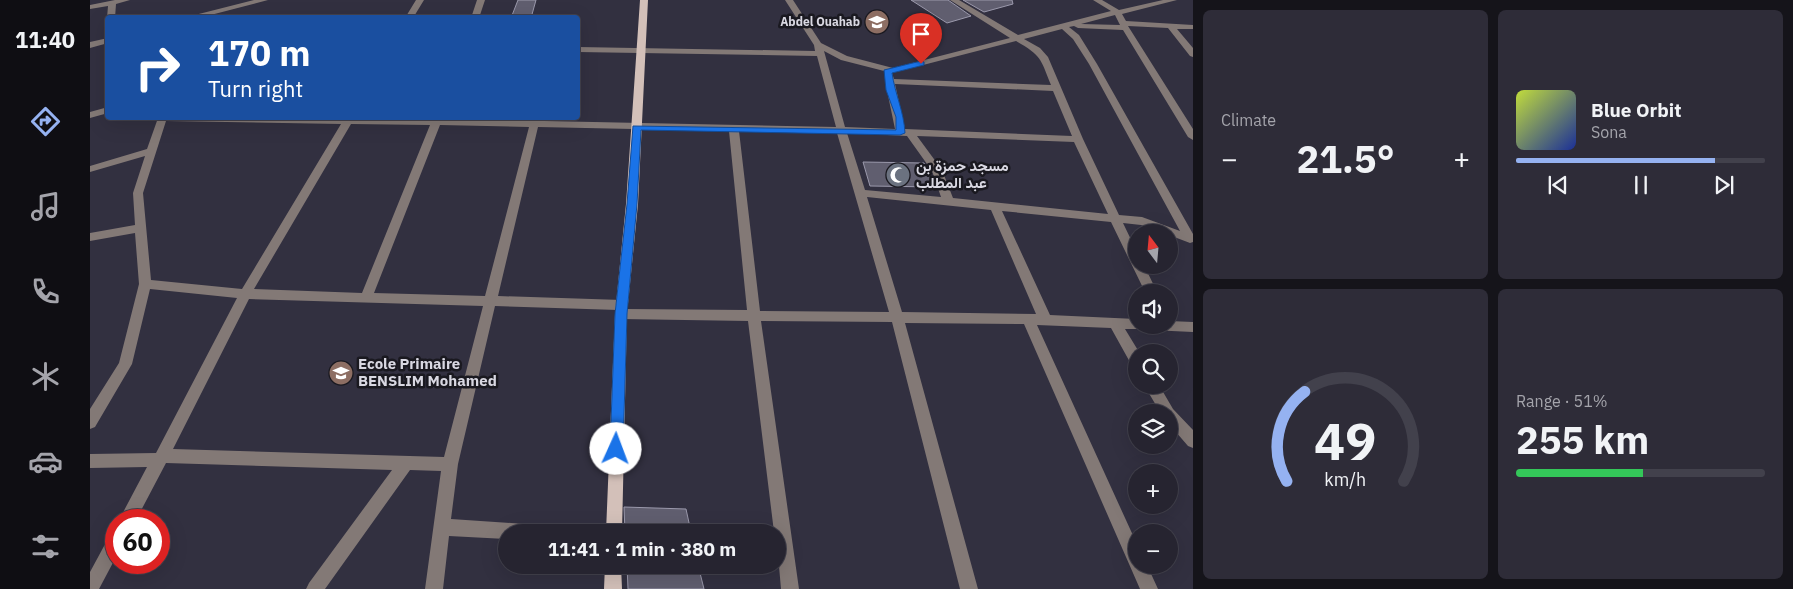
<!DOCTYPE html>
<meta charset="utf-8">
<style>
:root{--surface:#262430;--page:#2e2c38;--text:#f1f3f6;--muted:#a4a4ab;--line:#42414c;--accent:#95b2f1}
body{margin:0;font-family:"IBM Plex Sans",Vazirmatn,sans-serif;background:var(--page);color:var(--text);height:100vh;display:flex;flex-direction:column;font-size:19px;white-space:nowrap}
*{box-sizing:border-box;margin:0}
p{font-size:16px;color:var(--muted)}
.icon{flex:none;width:28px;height:28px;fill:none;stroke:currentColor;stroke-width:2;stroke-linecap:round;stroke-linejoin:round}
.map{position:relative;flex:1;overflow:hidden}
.drawer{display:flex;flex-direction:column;gap:10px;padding:10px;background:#15141a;width:600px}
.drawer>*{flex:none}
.hud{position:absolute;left:15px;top:15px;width:475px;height:105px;border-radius:5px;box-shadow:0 5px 20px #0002,0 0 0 1px var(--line);background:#1a4fa0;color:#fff;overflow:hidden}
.needle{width:32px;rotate:344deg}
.buttons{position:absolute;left:1038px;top:224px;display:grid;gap:10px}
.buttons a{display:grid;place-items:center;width:50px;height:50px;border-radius:50%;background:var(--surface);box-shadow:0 5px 20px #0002,0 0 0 1px var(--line);font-size:25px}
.speed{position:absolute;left:15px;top:509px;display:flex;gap:10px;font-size:25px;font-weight:700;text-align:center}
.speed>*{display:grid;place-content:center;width:65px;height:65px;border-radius:50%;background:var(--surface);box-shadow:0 5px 20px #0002,0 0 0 1px var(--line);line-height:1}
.speed .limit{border:8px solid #d22;background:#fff;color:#111}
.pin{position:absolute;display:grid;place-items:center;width:42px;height:42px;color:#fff;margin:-51px -21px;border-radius:50% 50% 50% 0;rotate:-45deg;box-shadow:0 0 5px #0007}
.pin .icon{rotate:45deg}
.me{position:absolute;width:55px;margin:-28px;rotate:2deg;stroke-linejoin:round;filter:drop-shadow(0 0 4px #0008)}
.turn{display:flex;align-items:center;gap:18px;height:105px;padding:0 20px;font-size:22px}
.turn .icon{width:65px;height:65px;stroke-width:2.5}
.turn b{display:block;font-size:35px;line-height:42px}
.big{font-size:38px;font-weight:700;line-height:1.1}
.drawer .card{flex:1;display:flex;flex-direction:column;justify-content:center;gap:8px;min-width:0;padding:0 18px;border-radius:8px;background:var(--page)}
.drawer .dial{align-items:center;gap:0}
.dial svg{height:130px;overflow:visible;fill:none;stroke:var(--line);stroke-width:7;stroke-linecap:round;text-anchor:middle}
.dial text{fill:var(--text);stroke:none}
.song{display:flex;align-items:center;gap:15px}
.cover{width:60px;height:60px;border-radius:8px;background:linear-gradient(135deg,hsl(70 70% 55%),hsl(230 70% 35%))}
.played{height:5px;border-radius:2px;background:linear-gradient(90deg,var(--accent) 80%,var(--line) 80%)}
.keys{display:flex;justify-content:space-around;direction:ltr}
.heat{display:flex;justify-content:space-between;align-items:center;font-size:28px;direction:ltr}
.charge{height:8px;border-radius:4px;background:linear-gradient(90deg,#34c759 51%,var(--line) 0)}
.drawer .tiles{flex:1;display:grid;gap:10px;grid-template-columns:repeat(2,1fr)}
.trip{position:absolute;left:408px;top:524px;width:288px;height:50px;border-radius:25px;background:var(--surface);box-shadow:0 5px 20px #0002,0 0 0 1px var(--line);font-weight:700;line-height:50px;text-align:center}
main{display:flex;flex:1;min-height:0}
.dock{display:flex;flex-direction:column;width:90px;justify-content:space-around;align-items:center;background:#0f0e13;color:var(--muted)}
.dock .icon{width:35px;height:35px}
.dock .active{color:var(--accent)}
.dock b{font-size:22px;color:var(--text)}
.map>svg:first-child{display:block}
.building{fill:#605e6f;stroke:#9b99ac}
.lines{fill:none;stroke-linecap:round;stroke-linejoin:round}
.minor{fill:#837976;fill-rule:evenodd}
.major{fill:#d3c0b9;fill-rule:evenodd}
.route{fill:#1a73e8;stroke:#114b97}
.labels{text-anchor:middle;stroke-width:5;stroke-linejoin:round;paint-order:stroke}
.far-poi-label{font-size:12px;font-weight:bold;fill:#d9d8e2;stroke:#1a1920;text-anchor:end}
.poi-label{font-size:15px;font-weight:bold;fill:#d9d8e2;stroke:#1a1920;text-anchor:start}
</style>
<main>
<nav class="dock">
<b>11:40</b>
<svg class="icon active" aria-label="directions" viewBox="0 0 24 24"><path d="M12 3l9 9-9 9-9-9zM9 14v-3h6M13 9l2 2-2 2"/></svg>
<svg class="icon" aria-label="music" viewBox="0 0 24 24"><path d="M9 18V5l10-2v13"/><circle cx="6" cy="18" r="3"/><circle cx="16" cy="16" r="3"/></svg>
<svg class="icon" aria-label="phone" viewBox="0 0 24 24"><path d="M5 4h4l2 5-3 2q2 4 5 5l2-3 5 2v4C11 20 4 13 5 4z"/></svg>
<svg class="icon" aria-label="climate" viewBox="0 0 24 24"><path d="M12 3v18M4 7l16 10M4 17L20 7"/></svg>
<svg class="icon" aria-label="car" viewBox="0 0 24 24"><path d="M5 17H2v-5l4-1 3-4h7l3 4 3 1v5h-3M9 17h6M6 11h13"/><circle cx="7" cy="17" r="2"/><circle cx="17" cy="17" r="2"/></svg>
<svg class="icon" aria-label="filters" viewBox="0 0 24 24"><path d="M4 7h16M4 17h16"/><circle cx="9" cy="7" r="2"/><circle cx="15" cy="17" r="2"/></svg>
</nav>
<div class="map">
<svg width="1103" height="589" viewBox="0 0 1103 589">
<rect width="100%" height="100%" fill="#323040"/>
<path class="building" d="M428,0H446L441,18H421Z
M821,0H858L881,16L857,23Z
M873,0H922L923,4L894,12Z
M773,162L834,163L845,187L780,186Z
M534,507L596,509L601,532H535Z
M537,565H608L614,589H538Z"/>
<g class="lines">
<path class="minor" d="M25,0H40L26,4L25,18H17L18,6L0,9V5Z
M164,0H178L109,18H93Z
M326,0H334L323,18H315Z
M387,0H395L389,18H381Z
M695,0H703L731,43L757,56L803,68L920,38L860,0H869L928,35L1021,11L1003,0H1012L1029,10L1073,0H1087L1032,14L1036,21L1103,25V29H1087L1103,48V57L1100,56L1078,28L1038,26L1103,129V140L1098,137L1033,30L988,28L984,26L979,27L989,35L1007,64L1103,234V242L1100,243L1079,235V232H1071L1051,225L1033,223L1046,250V265H1054L1067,292H1055L1021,222L912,211L960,315L1046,319V325H1052L1046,329H1035L1049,352H1046V366L1041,364L1021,328L947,325L1046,542V565H1057L1068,589H1050L934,324L815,323L888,589H870L802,322L671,321L709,589H691L686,532H684L658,321L531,319L526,318L525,314L528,310L405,306L368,464L361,519L435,524L441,526L443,532H416V539L359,536L353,589H335L351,471L320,470L235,589H216L219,583L302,470L76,463L46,520H29L57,467L0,468V454L66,453L147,298L60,289L42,364L5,427L0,429V409L29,363L49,284L45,233L0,241V233L45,225L43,193L55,156L0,172V166L57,149L68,118L343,119L352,118V119L746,127L727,56L488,52V47L725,51L724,45ZM1025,15L1030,25L991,24ZM972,29L983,39L999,64L1090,231L1052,217L1029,215L993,139L958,57L950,48L934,39ZM926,41C952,56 950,58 961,85L804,79L802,73ZM734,51L751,60L798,72L795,75V81L805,129L755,127ZM805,84L963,91L982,136L815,129ZM76,121L251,124L152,289L61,280L53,193ZM261,124L340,125L272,293L164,289ZM350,125L439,127L395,296L284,293ZM448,127L639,131L657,310L535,309L538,305L536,301L532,300L408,296ZM649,131L747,133L799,312L670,311ZM757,133L817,136L842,171L851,197L775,190ZM827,136L984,142L1018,214L863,198L852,170ZM777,197L901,210L946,314L812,312ZM159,299L393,306L354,457L83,449Z
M18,38V43L0,48V42Z
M18,107V113L0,118V112Z
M1079,321L1103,322V332L1060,330L1055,329L1053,325H1079Z
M1054,385H1069L1083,409L1103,430V448L1098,446L1079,424V412H1070Z
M26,533V557L9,589H0V572L20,535Z"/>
<path class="major" d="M550,0H558L548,204L537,314L532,532H516L525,314L536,204Z
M515,565H531L532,589H514Z"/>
</g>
<path class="route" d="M831,61L834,62V65L802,73C805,94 814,112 815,133L810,135L551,130L547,204L537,314L533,449L531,454L526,456L522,454L520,449L525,314L537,204L543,126L806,130V117L796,90L794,70Z"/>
<defs>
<symbol id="school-disc" viewBox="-11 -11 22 22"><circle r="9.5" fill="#8d6e63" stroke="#1a1920"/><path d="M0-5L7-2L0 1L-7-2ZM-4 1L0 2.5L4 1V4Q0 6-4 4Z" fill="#fff"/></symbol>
<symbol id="mosque-disc" viewBox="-11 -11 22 22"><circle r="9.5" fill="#6b7280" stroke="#1a1920"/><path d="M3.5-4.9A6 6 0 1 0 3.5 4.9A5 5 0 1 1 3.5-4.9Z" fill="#fff"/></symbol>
</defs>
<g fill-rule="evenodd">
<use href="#school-disc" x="773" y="8" width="28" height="28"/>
<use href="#mosque-disc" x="794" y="161" width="28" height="28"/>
<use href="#school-disc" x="237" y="359" width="28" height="28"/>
</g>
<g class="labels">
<g class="far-poi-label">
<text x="770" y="26">Abdel Ouahab</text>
</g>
<g class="poi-label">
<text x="826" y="171">مسجد حمزة بن<tspan x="826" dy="17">عبد المطلب</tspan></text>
<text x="268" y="369">Ecole Primaire<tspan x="268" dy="17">BENSLIM Mohamed</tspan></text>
</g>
</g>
</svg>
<div class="buttons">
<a><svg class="needle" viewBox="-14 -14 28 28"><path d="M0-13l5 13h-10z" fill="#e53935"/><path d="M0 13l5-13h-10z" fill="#a4a4ab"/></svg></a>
<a><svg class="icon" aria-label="sound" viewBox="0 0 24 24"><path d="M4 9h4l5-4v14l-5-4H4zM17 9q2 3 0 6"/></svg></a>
<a><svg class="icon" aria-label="search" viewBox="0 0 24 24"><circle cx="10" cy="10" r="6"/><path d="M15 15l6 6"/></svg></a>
<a><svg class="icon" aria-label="layers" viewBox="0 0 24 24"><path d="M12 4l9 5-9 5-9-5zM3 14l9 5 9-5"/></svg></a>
<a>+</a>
<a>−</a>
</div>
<div class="speed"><div class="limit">60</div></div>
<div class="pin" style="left:831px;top:64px;background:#d93025"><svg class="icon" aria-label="arrive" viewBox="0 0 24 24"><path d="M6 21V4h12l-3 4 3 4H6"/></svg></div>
<svg class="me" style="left:526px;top:449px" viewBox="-20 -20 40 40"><circle r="19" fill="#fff"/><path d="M0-13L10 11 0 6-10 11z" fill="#1a73e8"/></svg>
<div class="trip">11:41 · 1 min · 380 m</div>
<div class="hud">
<div class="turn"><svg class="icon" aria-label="right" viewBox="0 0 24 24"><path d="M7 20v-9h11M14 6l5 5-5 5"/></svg><div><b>170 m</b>Turn right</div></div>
</div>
</div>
<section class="drawer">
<div class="tiles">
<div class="card"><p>Climate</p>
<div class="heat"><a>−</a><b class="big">21.5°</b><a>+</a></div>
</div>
<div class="card">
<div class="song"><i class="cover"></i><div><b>Blue Orbit</b><p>Sona</p></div></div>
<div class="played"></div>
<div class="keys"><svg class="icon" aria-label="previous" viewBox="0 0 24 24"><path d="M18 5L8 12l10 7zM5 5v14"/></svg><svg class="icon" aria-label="pause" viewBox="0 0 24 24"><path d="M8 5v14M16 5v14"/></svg><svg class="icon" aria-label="next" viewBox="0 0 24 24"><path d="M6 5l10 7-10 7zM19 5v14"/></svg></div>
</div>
<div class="card dial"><svg viewBox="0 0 100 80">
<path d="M14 69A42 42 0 1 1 86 69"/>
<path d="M14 69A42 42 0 0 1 25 14" stroke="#95b2f1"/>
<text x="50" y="56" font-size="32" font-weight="700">49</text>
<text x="50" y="72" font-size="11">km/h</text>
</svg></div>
<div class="card"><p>Range · 51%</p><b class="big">255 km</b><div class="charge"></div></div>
</div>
</section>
</main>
